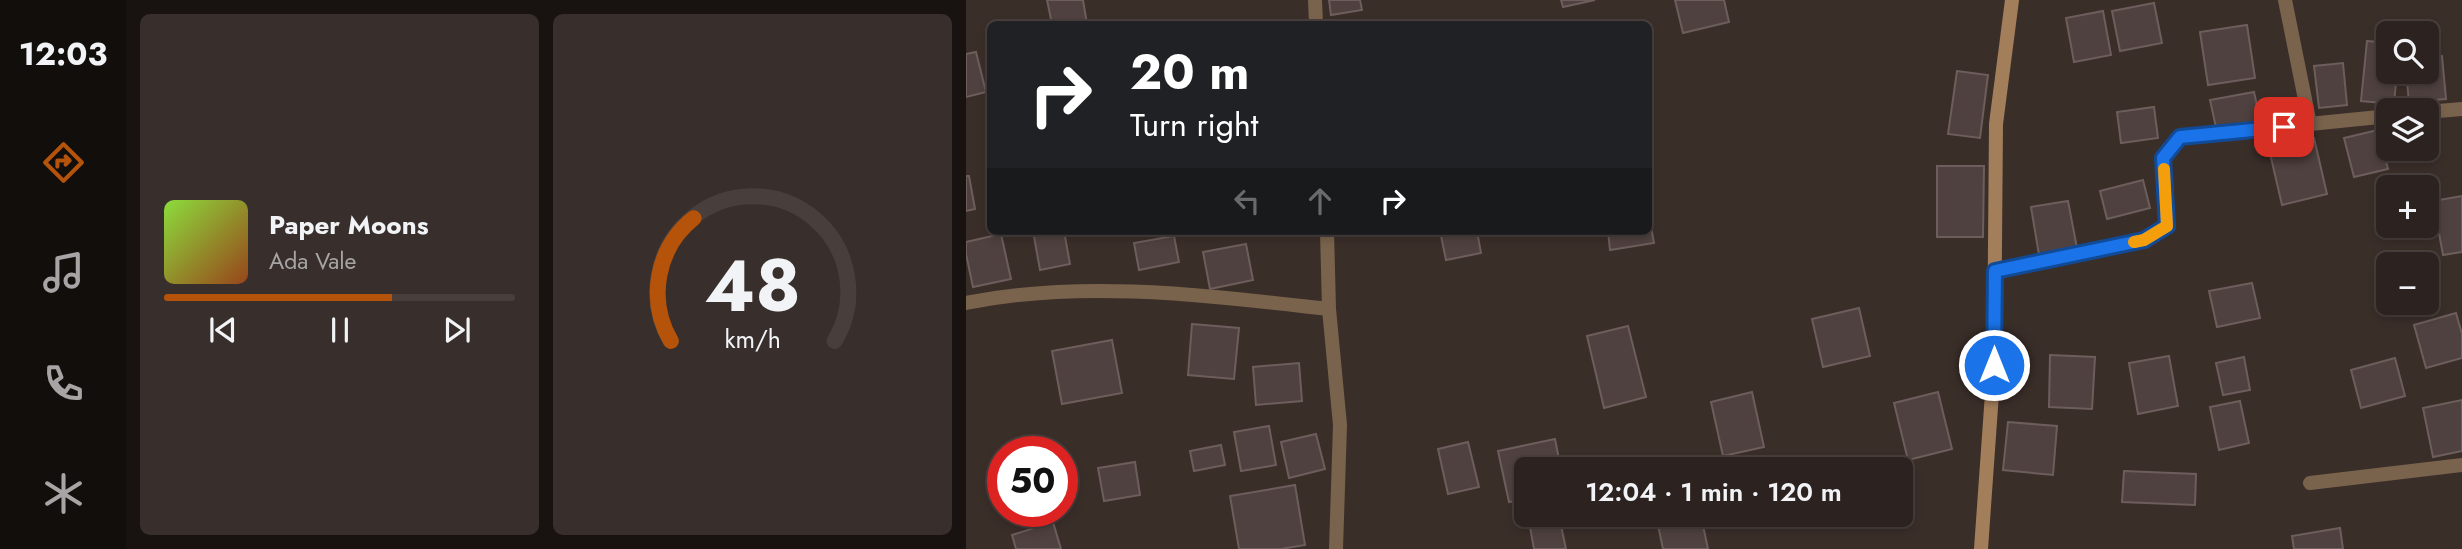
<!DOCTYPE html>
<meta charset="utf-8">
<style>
:root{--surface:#2c221f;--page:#382f2c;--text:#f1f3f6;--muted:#a6a4a4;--line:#483f3d;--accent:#b45309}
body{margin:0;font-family:Jost,sans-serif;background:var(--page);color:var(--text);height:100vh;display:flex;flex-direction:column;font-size:26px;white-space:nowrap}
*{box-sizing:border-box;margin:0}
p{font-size:23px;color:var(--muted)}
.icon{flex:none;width:38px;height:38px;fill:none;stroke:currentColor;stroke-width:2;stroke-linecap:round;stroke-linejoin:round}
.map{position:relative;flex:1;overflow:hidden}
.drawer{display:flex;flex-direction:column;gap:14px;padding:14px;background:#181311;width:840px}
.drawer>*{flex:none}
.guide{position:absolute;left:21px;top:21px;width:665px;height:214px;border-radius:10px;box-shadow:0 4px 10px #0003,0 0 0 2px var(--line);background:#202124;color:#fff;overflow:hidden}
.controls{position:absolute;left:1410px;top:21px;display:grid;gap:14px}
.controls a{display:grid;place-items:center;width:63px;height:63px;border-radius:10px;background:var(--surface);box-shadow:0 4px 10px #0003,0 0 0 2px var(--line);font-size:35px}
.speed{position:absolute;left:21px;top:436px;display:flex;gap:14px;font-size:35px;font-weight:700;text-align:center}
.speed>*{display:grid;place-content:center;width:91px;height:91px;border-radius:50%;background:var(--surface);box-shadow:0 4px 10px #0003,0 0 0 2px var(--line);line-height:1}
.speed .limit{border:10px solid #d22;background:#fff;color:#111}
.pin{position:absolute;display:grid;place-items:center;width:60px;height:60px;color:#fff;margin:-30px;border-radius:14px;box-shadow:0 4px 10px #0006}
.me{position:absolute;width:77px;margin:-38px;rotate:0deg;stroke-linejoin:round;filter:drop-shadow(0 0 5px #0008)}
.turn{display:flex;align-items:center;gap:24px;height:147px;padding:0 28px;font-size:32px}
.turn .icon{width:91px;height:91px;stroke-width:2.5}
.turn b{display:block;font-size:49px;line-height:60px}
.lanes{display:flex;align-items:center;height:66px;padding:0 28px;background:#0003;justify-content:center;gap:35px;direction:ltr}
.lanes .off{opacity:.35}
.drawer .widget{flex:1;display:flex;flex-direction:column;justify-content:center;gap:10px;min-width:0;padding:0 24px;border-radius:10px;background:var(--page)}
.drawer .dial{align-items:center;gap:0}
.dial svg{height:182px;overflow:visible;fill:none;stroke:var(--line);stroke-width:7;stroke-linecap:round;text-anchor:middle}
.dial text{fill:var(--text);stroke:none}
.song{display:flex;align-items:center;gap:21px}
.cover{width:84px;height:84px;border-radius:10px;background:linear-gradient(135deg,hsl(90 70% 55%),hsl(20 70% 35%))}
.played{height:7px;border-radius:4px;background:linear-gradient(90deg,var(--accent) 65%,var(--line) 65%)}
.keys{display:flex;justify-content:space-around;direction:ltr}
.drawer .tiles{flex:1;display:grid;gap:14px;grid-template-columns:repeat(2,1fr)}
.trip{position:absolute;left:548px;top:457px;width:399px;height:70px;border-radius:10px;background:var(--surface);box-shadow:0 4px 10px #0003,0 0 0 2px var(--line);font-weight:600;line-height:70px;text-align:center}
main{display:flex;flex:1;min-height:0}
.menu{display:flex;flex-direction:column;width:126px;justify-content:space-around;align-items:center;background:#120e0c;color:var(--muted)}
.menu .icon{width:49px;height:49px}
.menu .current{color:var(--accent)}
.menu b{font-size:32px;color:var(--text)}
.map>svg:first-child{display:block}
.building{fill:#4f413f;stroke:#6d5e5c;stroke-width:2}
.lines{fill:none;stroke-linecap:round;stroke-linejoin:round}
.minor{stroke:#7a634d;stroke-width:14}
.secondary{stroke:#a37e5b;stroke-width:14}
.route-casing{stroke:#114b97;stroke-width:18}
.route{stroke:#1a73e8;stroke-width:12}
.slow{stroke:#f59e0b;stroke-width:12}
</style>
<main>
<nav class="menu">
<b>12:03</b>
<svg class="icon current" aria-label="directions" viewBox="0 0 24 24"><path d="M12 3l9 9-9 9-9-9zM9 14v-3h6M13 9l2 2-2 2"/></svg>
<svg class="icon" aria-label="music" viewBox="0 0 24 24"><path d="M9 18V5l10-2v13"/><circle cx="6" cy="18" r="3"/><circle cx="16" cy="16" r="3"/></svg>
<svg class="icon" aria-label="phone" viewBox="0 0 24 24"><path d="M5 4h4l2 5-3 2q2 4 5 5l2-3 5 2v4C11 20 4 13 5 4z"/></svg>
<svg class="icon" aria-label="climate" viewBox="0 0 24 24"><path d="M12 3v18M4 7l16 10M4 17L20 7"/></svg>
</nav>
<section class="drawer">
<div class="tiles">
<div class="widget">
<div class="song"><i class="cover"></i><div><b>Paper Moons</b><p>Ada Vale</p></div></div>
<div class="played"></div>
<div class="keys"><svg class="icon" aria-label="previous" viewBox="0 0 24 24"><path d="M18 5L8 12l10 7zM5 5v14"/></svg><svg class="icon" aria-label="pause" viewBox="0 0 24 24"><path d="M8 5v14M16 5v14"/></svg><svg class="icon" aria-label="next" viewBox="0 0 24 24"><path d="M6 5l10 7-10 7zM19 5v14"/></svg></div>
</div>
<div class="widget dial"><svg viewBox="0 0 100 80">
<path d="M14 69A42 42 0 1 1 86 69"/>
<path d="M14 69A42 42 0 0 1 24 15" stroke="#b45309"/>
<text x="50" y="56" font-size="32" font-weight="700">48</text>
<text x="50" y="72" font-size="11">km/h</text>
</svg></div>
</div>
</section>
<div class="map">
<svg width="1496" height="549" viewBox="0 0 1496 549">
<rect width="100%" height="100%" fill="#3a2e29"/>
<path class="building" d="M81,0H117L121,24H86Z
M363,0H394L396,10L365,15Z
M595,0H629L597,7Z
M709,0H758L763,22L717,33Z
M1188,3L1196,43L1154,51L1146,11Z
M1137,11L1145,55L1108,62L1100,18Z
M1281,25L1289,78L1242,85L1234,32Z
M1401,41L1423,43V72H1431L1428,104L1395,101Z
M10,52L20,92L0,97V54Z
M1476,56L1480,99L1443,102L1440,72H1461V57Z
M1377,63L1381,105L1353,108L1348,66Z
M991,71L1022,75L1014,138L982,134Z
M1288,92L1295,123L1251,132L1244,100Z
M1188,107L1192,138L1155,143L1151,112Z
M1412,130L1422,169L1388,177L1378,138Z
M1348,138L1361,194L1316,205L1303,149Z
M971,166H1018L1017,237H971Z
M0,176H3L9,209L0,211Z
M1177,180L1184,208L1141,219L1134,191Z
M1496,196V252L1477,255L1467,201Z
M1102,201L1111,248L1073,255L1065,207Z
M682,210L688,243L644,250L642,231H682Z
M67,231H98L104,264L74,270Z
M474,231H511L515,253L480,260Z
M35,234L45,279L7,287L0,254V242Z
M208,236L213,262L173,270L168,243Z
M280,244L287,280L244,289L237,252Z
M1286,283L1294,318L1251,327L1243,291Z
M893,308L904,356L857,367L846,319Z
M1490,313L1496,334V358L1460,368L1448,325Z
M226,324L273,328L268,379L222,375Z
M662,326L680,397L638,408L621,336Z
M146,340L156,393L96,404L86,351Z
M1084,355L1129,357L1126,409L1083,407Z
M1203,356L1212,406L1172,414L1163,363Z
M1278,357L1284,390L1257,395L1250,363Z
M1429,358L1439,396L1395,408L1385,370Z
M333,363L336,401L290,405L287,367Z
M786,392L798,447L757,456L745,402Z
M972,392L986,449L942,460L928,403Z
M1496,400V451L1467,457L1457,408Z
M1274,401L1283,443L1253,450L1244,407Z
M1042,422L1091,426L1087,475L1037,470Z
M303,426L310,465L275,471L268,432Z
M350,434L359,469L323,478L315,442Z
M589,439L595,469H560V499L543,502L532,451Z
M502,442L513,487L482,494L472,449Z
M255,445L259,465L228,471L224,451Z
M169,462L174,495L138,501L132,468Z
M1158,471L1230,474L1229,505L1156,502Z
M329,485L339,545L315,549H273L264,496Z
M735,516L742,549H697L692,525Z
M594,521L600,549H568L564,527Z
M87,522L95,549H50L46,535Z
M1374,528L1377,549H1328L1326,536Z"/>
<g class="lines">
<path class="minor" d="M349,0L350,24
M1319,0L1344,124
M1461,112L1496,109
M361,231L363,309L374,425L370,549
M1029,271L1178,240L1201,226L1197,158L1214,137L1423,116
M0,303C119,279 244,296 363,309
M1344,483L1496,465"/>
<path class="secondary" d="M1015,549L1028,365L1030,124L1046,0"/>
</g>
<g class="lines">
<defs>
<path id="route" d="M1028,365L1029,271L1178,240L1201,226L1197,158L1214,137L1318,127"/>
</defs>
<use href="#route" class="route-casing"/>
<use href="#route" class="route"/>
<path class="slow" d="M1168,242L1178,240L1201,226L1198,169"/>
</g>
</svg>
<div class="controls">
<a><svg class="icon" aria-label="search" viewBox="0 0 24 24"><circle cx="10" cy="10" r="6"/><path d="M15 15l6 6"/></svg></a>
<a><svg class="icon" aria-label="layers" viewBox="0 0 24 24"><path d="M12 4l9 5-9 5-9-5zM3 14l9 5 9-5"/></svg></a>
<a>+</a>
<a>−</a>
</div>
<div class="speed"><div class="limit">50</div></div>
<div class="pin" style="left:1318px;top:127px;background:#d93025"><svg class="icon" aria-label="arrive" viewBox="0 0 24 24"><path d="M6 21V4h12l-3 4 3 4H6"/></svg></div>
<svg class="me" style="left:1028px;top:365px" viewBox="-20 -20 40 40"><circle r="17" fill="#1a73e8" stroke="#fff" stroke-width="3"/><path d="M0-11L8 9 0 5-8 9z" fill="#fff"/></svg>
<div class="trip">12:04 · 1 min · 120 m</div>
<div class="guide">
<div class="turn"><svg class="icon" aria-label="right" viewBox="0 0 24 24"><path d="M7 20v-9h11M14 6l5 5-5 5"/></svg><div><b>20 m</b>Turn right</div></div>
<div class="lanes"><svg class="icon off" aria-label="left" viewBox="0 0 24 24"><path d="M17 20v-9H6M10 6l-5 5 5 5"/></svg><svg class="icon off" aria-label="ahead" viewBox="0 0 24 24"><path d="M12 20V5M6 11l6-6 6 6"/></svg><svg class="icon" aria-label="right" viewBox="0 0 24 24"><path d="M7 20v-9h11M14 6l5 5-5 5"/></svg></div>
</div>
</div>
</main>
